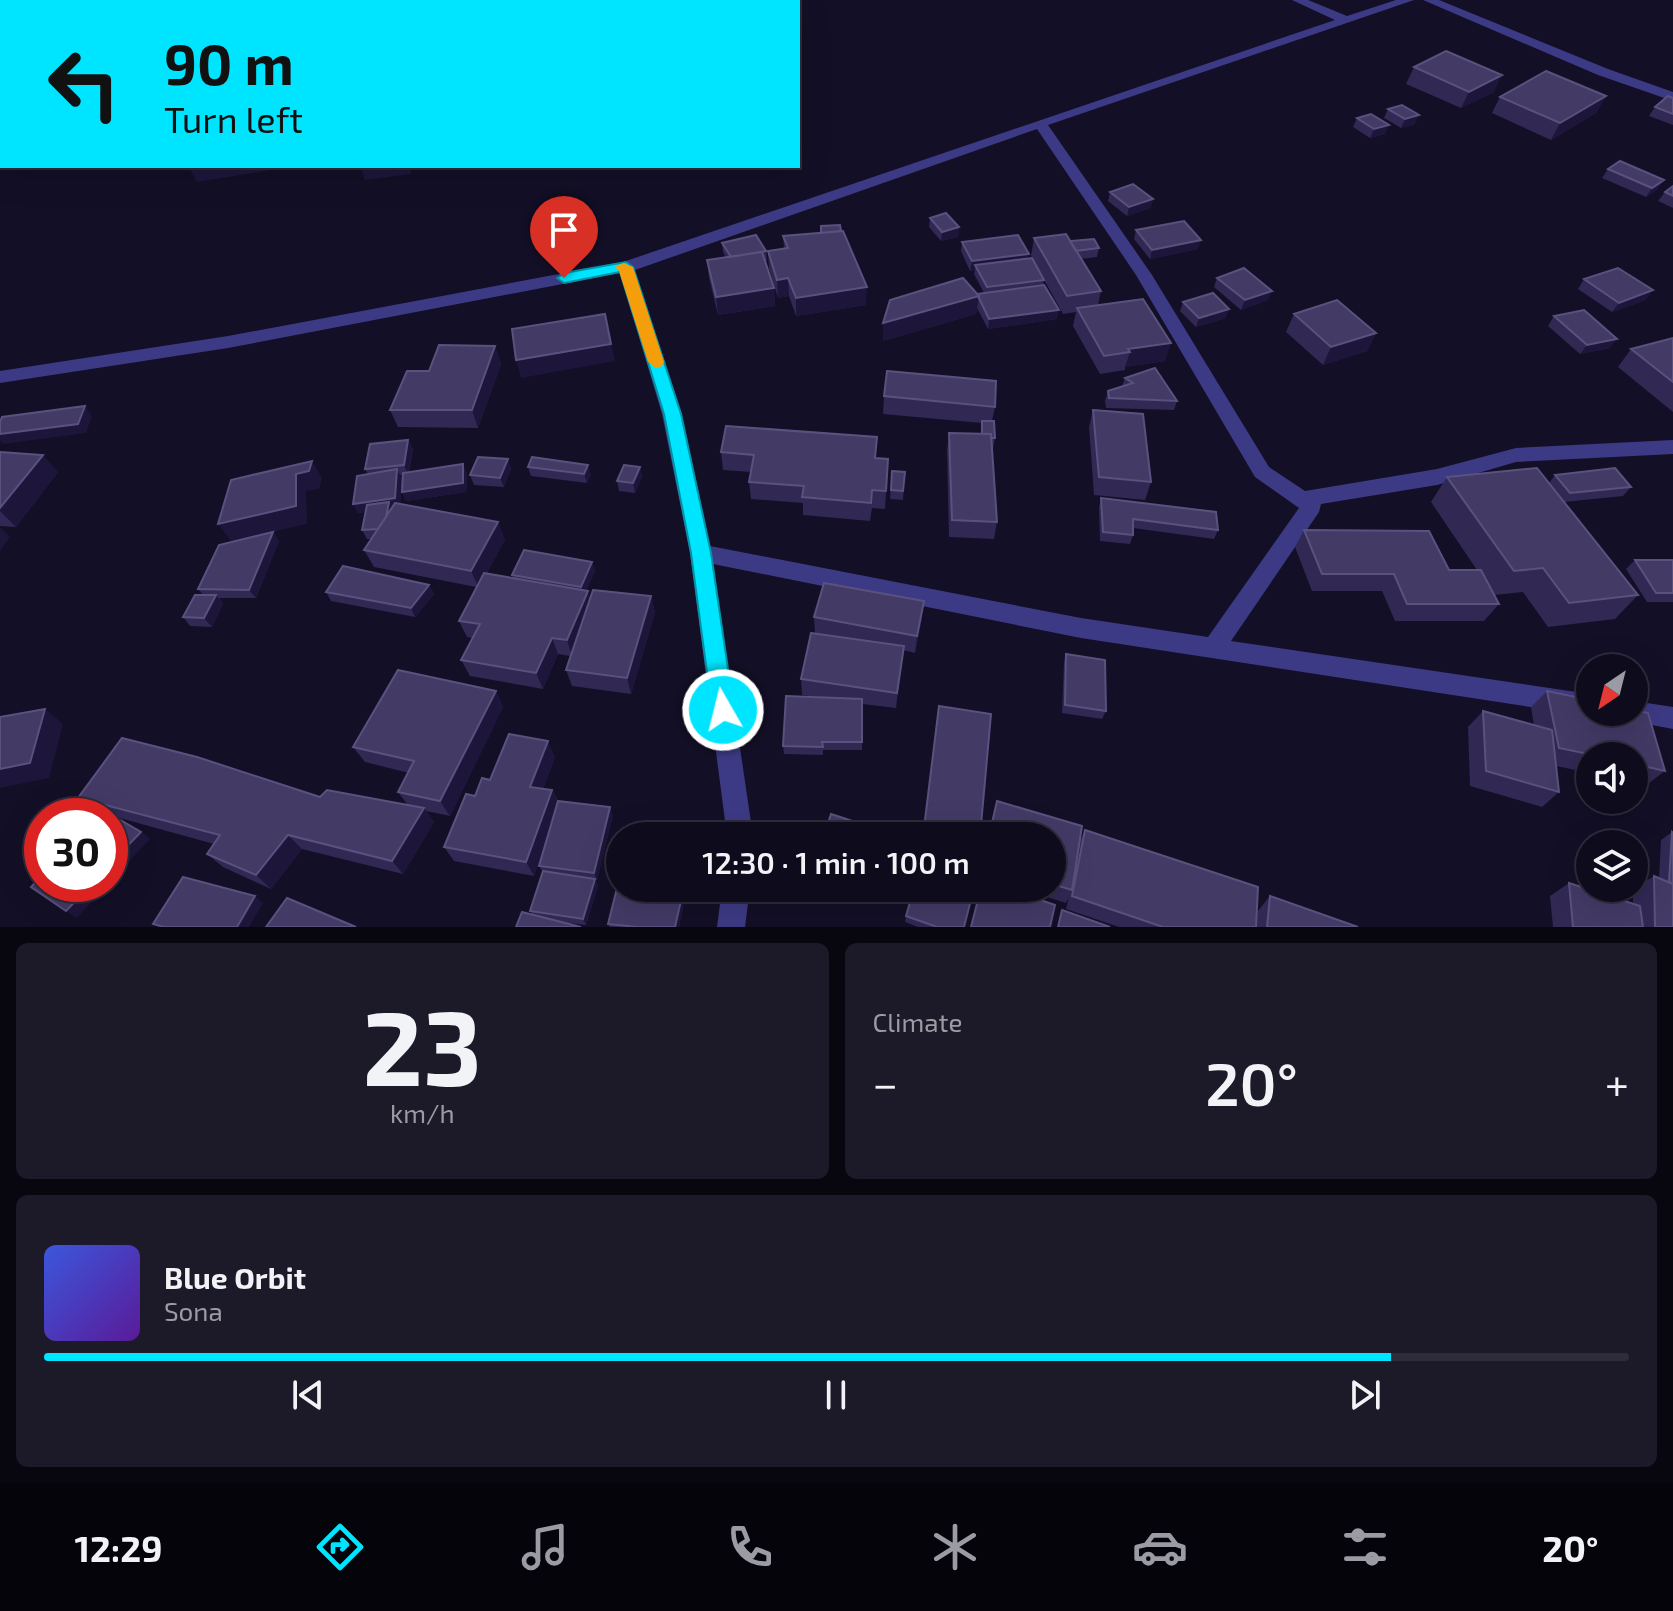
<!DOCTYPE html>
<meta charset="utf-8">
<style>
:root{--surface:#0e0b1c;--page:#1c1929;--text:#f1f3f6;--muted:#9b9ba3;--line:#2e2b3b;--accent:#00e5ff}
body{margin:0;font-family:"Exo 2",sans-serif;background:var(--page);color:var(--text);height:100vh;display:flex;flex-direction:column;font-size:30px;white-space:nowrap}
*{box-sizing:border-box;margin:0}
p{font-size:26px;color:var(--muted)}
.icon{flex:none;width:44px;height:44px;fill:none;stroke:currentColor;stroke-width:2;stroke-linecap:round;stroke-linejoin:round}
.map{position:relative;height:927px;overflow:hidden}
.side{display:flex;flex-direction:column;gap:16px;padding:16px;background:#08060f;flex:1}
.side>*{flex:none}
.hud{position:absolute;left:0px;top:0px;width:800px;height:168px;box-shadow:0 8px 32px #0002,0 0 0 2px var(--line);background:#00e5ff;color:#111;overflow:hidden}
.needle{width:52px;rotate:215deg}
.fabs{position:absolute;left:1576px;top:654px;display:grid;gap:16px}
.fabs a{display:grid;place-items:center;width:72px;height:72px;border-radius:50%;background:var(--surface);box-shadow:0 8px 32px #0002,0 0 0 2px var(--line);font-size:40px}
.speed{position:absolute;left:24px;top:798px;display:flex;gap:16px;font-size:40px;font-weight:700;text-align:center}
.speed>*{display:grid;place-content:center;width:104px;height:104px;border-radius:50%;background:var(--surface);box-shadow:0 8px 32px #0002,0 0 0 2px var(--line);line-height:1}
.speed .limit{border:12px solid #d22;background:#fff;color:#111}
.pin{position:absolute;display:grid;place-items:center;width:68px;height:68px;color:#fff;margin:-82px -34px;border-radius:50% 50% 50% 0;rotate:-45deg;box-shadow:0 0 8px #0007}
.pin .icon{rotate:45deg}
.me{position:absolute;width:88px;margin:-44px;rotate:352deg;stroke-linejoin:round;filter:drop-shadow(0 0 6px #0008)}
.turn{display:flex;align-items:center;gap:28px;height:168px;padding:0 32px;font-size:36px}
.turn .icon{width:104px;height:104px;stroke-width:2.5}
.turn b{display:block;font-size:56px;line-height:68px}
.big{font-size:60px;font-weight:600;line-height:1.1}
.side .widget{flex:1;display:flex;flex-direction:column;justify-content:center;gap:12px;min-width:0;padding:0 28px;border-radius:12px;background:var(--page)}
.side .dial{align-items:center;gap:0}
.dial b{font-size:104px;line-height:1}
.song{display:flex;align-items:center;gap:24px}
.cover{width:96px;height:96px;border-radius:12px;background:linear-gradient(135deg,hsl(230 70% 55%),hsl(270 70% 35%))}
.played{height:8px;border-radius:4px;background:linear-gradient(90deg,var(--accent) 85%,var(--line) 85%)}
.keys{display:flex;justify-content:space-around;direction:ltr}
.heat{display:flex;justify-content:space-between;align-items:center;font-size:44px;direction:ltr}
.side .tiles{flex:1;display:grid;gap:16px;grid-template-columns:1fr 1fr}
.widget:last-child{grid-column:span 2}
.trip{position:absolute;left:606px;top:822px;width:460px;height:80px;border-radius:40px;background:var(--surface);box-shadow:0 8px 32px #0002,0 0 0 2px var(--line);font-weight:600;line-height:80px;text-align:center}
.dock{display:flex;height:128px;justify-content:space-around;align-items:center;background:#06040b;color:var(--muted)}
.dock .icon{width:56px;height:56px}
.dock .active{color:var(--accent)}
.dock b{font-size:36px;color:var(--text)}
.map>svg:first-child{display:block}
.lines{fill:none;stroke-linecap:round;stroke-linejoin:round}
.minor{fill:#3d3a85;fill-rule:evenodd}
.wall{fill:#312854}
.shaded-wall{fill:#1d163a}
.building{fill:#433a66;stroke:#5a527e;stroke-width:2}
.route{fill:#00e5ff;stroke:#0095a6;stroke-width:2}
.slow{fill:#f59e0b}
</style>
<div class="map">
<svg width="1673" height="927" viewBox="0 0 1673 927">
<rect width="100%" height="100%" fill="#130f26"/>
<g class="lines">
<path class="minor" d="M1292,0H1308L1347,16L1396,0H1414L1048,125L1152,275L1269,467L1305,491L1437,469L1516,448L1673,440V454L1516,462L1437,485L1321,504L1319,512L1231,641L1590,694V712L1599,713L1590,716L1081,638L713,564L753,836H727L690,553L662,414L620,273L228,348L0,383V371L228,336L623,262L1335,20ZM1037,129L1136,275L1255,477L1299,508L1208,637L1081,618L710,546L682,414L635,270Z
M1423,0H1439L1608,69L1673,92V101L1598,75Z
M1634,701L1673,707V729L1625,720L1622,712H1634Z
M722,888H750L745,927H717Z"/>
</g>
<path class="wall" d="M43,0H140L133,2H44Z
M1414,67L1494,92L1461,108L1406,84Z
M1606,96L1596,113L1551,140L1492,113L1500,97Z
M1673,98V125L1649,116L1655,107Z
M1388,109L1415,124L1401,128L1384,118Z
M1357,118L1385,134L1370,138L1353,127Z
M1608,169L1658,189L1646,197L1602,178Z
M1673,186V208L1658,201L1665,192Z
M1110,192L1153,199L1150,208L1127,216L1108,201Z
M930,218L959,227L958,237L941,241L929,227Z
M1136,230L1198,249L1150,259L1134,239Z
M841,231L866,305L796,316L789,296L778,298L769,268L768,251L784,248L783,236Z
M1034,238L1070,241L1099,248L1097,257L1081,259L1101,291L1098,305L1165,361L1125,367V370L1100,374L1073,326L1076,312L1063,314L1031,256Z
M962,242L1028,258L1044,280L1043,285L1057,319L988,329L977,308L976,314L883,341L977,294L984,293L974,274L975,270L970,271L961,251Z
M722,243L766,251L767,261H765L774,288L775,306L718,315L709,278L707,260L726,258L723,252Z
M1217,278L1268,300L1241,310L1214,287Z
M1584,279L1646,300L1612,312L1578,289Z
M1183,302L1226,318L1196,327L1180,311Z
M1294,314L1376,333L1367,351L1323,365L1286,332Z
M1554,316L1610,348L1580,354L1548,326Z
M1673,338V412L1618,367L1631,349Z
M495,346L501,364L478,428L398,427L390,410L429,371Z
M1125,378L1177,401L1174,410L1106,408L1105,401L1108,391L1122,386Z
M884,396L995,407L992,421L995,438L993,448H992L997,522L994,539L949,537L947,451L949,433L981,434L982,423L883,414Z
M1093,410L1151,482L1145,500L1094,495L1089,427Z
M408,440L413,449L409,472L467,473L466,492L406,501L402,492L403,475H400L402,479L400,504L505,539L487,573L513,578L512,575L592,562L595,571L586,591H588L590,597L651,596L655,613L631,694L572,686L566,670L570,656L558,654L543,689L470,676L461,660L473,638L467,637L459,621L476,587L374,567L364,550L372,539H367L362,530L365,512L358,513L353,504L368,474L365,469Z
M0,452L58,472L16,527L0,526Z
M721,452L888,459L885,509L872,508L870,521L803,515V503L751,499L749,482L751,472L723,470Z
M508,459L511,469L504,487L474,485L470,475Z
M528,467L591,474L587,483L531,476Z
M640,467L642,476L635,493L619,491L617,481Z
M892,471L905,472L903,500L890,499Z
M1555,475L1631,487L1623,496L1564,502L1638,595L1615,619L1548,627L1523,592L1494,595L1499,604L1484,621H1395L1382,591H1312L1295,547L1304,530L1449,570H1477L1431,502L1447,477L1549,483Z
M1101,498L1218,530L1214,539L1133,528V535L1130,544L1100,541L1099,507Z
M273,532L279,541L256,598H219L223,604L212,627L190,626L183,617L203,595L198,589Z
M1635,560H1673V602H1647L1626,569Z
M429,585L434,594L415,617L331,601L326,592Z
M814,617L922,618L915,653L903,650L896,708L862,704V750H823V755L784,754L783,746L821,697L802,695L801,679L815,634Z
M1066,654L1106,711L1102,719L1062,713L1064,662Z
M496,691L503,707L450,816L426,811L434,822L403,874L302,849L271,889L223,867L207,854L214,844L116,817L141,832L150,839L103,814L96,812L78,798L320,797L407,804L398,792L409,773L365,762L353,747Z
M1547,691L1665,771L1645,786L1634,783V756H1590V773L1556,766L1559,792L1542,807L1470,786L1468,727L1483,711L1534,726L1531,707Z
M555,757L543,789L552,790L558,801L613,815L597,880L595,879L598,886L586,925L560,922L532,914L530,911L543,872L539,866L548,836L534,876L454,861L444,847L475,796L490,780Z
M997,801L1079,842L1085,830L1257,912L1270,896L1358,927H1119L1066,909L1069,897L1066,903L1018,888H1052V836H989Z
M1672,832L1673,927H1553L1550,896L1569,883L1633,904V889L1654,876L1659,878L1661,840Z
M868,888H900L897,898Z
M682,896L684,902L679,927H610L608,924Z
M906,916L964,927H918L905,922Z"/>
<path class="shaded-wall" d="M103,0H140L133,2H104Z
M1502,75L1494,92L1461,108L1469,92Z
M1606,96L1596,113L1551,140L1560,123Z
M1419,115L1415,124L1401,128L1405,119Z
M1389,125L1385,134L1370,138L1374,129Z
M188,166H296L197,182Z
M360,166H411V174L365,180Z
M1664,180L1658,189L1646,197L1652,188Z
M1153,199L1150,208L1127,216L1129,207Z
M959,227L958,237L941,241L942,232Z
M1201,240L1198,249L1150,259L1152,250Z
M1029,254L1027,263L975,265V270L970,271L972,261Z
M788,278L789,296L778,298L777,280Z
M867,287L866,305L796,316V298Z
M774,288L775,306L718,315L716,297Z
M1653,290L1646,300L1612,312L1619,303Z
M1272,291L1268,300L1241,310L1245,300Z
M979,296L976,314L883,341V323Z
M1229,309L1226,318L1196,327L1199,318Z
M1059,310L1057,319L988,329L989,319Z
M605,314L615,361L521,378L516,360Z
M1376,333L1367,351L1323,365L1331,347Z
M1617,339L1610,348L1580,354L1587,345Z
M1171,343L1165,361L1125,367L1130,352L1128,349Z
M495,346L501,364L478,428L472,410Z
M85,406L92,416L86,433L3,444L0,441V434Z
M408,440L413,449L408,474L404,465Z
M43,455L58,472L16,527L0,511V508Z
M508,459L511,469L504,487L500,478Z
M312,461L322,478L319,489L306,491L307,524L231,541L218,524L296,474Z
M463,464L467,473L466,492L406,501L402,492Z
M588,465L591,474L587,483L584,474Z
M640,467L642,476L635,493L633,483Z
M397,469L402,479L400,507L384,528L387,509L358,513L353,504Z
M498,522L505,539L479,588L471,571Z
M0,527L10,537L0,551Z
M273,532L279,541L256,598L249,590Z
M592,562L595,571L584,596L581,587Z
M429,585L434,594L415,617L411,608Z
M588,591L594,608L572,656L567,640Z
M216,595L223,604L212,627L204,618Z
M651,596L655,613L631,694L627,678Z
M924,601L922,618L915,653L917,636Z
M552,638L558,654L543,689L536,673Z
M496,691L503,707L450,816L440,801Z
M45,709L63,724L49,778L0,788V769Z
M548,741L555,757L538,802L530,787Z
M552,790L559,805L534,876L526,862Z
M610,807L613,815L597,880L594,873Z
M424,808L434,822L403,874L392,861Z
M141,832L150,839L110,882V864Z
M288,835L302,849L271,889L256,875Z
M595,879L598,886L586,925L583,919Z
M92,884H108L77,918L66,911Z
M255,896L263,903L249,927H237Z
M682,896L684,902L679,927H675Z"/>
<path class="building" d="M1446,51L1502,75L1469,92L1414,67Z
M1546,71L1606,96L1560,123L1500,97Z
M1668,96L1673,98V114L1655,107Z
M1402,105L1419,115L1405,119L1388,109Z
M1371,114L1389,125L1374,129L1357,118Z
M1620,161L1664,180L1652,188L1608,169Z
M1133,184L1153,199L1129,207L1110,192Z
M1673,186V196L1665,192Z
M946,213L959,227L942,232L930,218Z
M1184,221L1201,240L1152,250L1136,230Z
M840,225L841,231L821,233V226Z
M843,231L867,287L796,298L788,278L777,280L768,251L788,248L783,236Z
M1066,234L1101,291L1067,296L1034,238Z
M756,235L766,251L731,257L722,243Z
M1018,235L1029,254L972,261L962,242Z
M1094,239L1099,248L1076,251L1070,241Z
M762,252L774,288L716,297L707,260Z
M1032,258L1044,280L987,287L975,265Z
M1244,268L1272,291L1245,300L1217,278Z
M1618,268L1653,290L1619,303L1584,279Z
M963,278L979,296L883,323L890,300Z
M1044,285L1059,310L989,319L977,294Z
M1213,293L1229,309L1199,318L1183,302Z
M1143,299L1171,343L1128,349L1130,352L1104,356L1077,308Z
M1337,300L1376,333L1331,347L1294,314Z
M1584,310L1617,339L1587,345L1554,316Z
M605,314L611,344L516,360L512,329Z
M1673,338V382L1631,349Z
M439,345L495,346L472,410H390L407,371H429Z
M1155,368L1177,401L1109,398L1108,391L1133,383L1125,378Z
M887,371L996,381L995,407L884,396Z
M85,406L78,424L0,434V422L2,417Z
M1093,410L1143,414L1151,482L1099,477Z
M982,421H994L995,438H991V434H982Z
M726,426L877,437L875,458L888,459L886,491L872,490L871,503L802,497L804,486L749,482L754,455L721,452Z
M949,433L991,434L997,522L952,520Z
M408,440L404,465L365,469L370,444Z
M0,452L43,455L0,508Z
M478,457L508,459L500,478L470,475Z
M532,457L588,465L584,474L528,467Z
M312,461L309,471L296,474V506L218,524L231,480Z
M463,464V483L402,492L403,473Z
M624,465L640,467L633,483L617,481Z
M1537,468L1638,595L1569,603L1543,568L1514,571L1447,477Z
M1615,468L1631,487L1570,493L1555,475Z
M397,469L395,498L353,504L357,476Z
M892,471L905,472L903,491L891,490Z
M1101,498L1216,512L1218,530L1133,519V535L1103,532Z
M389,502L386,517L378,529L362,530L367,505Z
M395,503L498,522L471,571L364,550Z
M1304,530L1429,531L1449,570H1481L1499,604H1407L1394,574H1322Z
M273,532L249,590L198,589L219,545Z
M524,550L592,562L581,587L512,575Z
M1635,560H1673V593H1656Z
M343,566L429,585L411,608L326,592Z
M484,573L588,591L567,640L552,638L536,673L461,660L480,624L459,621Z
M824,583L924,601L917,636L814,617Z
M593,590L651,596L627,678L566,670Z
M195,595H216L204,618L183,617Z
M811,633L904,646L897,693L801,679Z
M1066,654L1105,660L1106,711L1065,705Z
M398,670L496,691L440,801L398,792L414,761L353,747Z
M1547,691L1590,700V712H1634V710L1648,713L1665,771L1634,764V756H1598L1559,748Z
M786,696L862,699V742H822L823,747L783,746Z
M939,706L991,714L980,836H923Z
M45,709L30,763L0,769V717Z
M1483,711L1552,730L1559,792L1486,771Z
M509,734L548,741L530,787L552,790L526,862L444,847L466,794L475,796L482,778L490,780Z
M122,738L197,757L320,797L327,790L424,808L392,861L288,835L256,875L207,854L220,835L78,798Z
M558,801L610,807L594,873L539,866Z
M997,801L1082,826L1072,890L1052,884V836H989Z
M105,811L141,832L110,864V816H101Z
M831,814L898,836H824Z
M1085,830L1258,887L1256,927H1163L1072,896Z
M1672,832L1673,833V883L1669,882Z
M543,871L595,879L583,919L530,911Z
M42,875V884H92L66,911L31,887Z
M1654,876L1673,884V927H1655Z
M183,877L255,896L237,927H164L153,924Z
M1569,883L1640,906L1643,927H1573Z
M617,888L682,896L675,927H637L608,924Z
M914,888H974L964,927H937L906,916Z
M981,888H1005L1055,905L1050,927H971Z
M1270,896L1358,927H1267Z
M287,898L356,927H266Z
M1062,910L1110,927H1058Z
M522,912L581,927H516Z"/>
<path class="route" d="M626,262L633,267L681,414L711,553L734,710L730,717L723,720L715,717L712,710L691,553L664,414L620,272L564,283L557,278L564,273Z"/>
<path class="slow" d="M623,263L633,267L664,362L662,366L656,368L648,362L619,271L615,267Z"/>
</svg>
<div class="fabs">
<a><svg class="needle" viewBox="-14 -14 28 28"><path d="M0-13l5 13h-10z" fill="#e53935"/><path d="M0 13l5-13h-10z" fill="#9b9ba3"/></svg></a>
<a><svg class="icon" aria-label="sound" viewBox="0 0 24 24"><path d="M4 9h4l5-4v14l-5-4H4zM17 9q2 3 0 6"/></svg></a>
<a><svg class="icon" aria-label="layers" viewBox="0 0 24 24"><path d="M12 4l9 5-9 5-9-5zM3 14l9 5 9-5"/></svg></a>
</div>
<div class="speed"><div class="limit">30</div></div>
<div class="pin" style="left:564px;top:278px;background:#d93025"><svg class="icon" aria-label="arrive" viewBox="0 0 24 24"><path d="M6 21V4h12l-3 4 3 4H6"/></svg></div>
<svg class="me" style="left:723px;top:710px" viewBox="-20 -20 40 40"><circle r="17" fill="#00e5ff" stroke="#fff" stroke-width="3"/><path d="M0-11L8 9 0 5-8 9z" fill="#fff"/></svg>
<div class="trip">12:30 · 1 min · 100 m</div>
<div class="hud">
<div class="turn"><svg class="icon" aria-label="left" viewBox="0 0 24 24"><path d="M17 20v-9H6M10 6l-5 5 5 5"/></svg><div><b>90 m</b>Turn left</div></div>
</div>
</div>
<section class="side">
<div class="tiles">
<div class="widget dial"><b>23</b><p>km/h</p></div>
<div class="widget"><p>Climate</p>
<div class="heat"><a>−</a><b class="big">20°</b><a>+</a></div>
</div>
<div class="widget">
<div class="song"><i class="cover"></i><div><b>Blue Orbit</b><p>Sona</p></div></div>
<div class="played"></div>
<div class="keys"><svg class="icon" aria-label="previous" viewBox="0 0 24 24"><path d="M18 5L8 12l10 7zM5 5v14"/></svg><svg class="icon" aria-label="pause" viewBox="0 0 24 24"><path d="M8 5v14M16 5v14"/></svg><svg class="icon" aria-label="next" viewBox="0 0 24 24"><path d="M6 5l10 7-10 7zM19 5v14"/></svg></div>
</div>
</div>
</section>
<nav class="dock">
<b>12:29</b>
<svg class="icon active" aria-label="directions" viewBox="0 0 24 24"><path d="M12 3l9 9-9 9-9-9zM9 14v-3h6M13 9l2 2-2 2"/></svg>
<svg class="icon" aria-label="music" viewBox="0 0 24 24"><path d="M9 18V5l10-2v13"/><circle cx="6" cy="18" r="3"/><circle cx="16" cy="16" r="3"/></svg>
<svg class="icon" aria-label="phone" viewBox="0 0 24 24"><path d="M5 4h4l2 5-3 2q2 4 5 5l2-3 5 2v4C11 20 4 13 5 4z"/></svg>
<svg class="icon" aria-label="climate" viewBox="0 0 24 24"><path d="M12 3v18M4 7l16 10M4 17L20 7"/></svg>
<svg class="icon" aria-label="car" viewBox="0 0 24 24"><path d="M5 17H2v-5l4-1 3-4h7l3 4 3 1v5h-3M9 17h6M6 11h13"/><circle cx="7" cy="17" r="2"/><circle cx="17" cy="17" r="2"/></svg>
<svg class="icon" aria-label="filters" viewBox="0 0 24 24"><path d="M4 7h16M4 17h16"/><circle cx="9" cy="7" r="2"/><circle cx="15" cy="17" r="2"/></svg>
<b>20°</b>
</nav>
